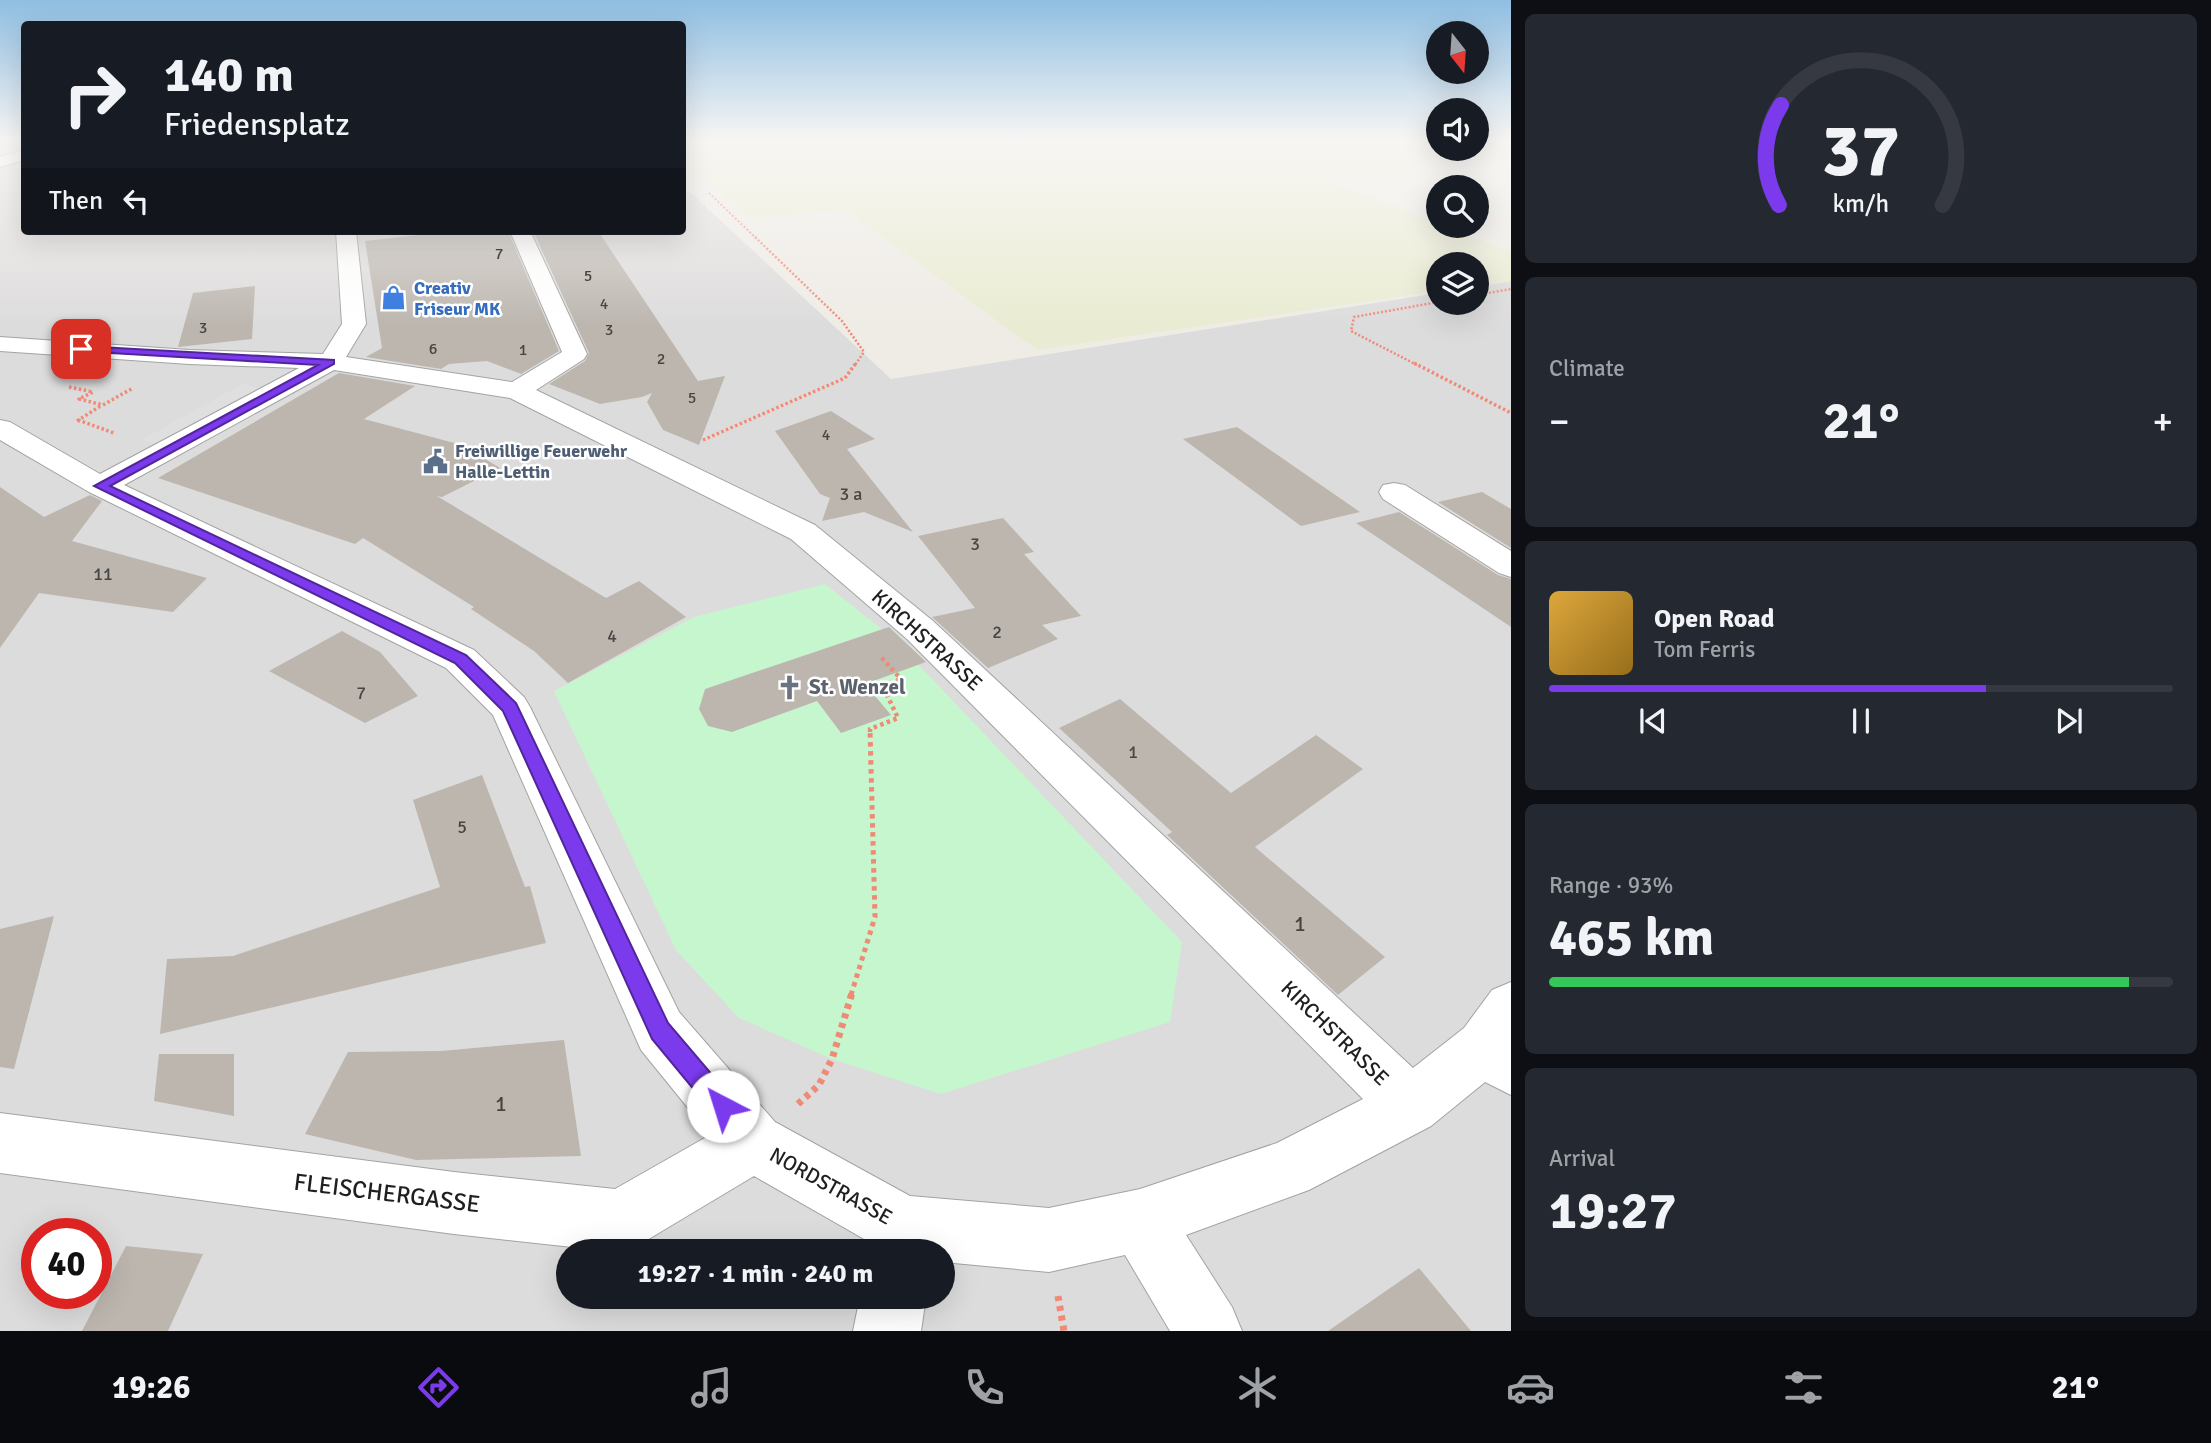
<!DOCTYPE html>
<meta charset="utf-8">
<style>
:root{--surface:#171b24;--page:#242831;--text:#f1f3f6;--muted:#9ea1a6;--line:#363941;--accent:#7c3aed}
body{margin:0;font-family:Signika,sans-serif;background:var(--page);color:var(--text);height:100vh;display:flex;flex-direction:column;font-size:26px;white-space:nowrap}
*{box-sizing:border-box;margin:0}
p{font-size:23px;color:var(--muted)}
.icon{flex:none;width:38px;height:38px;fill:none;stroke:currentColor;stroke-width:2;stroke-linecap:round;stroke-linejoin:round}
.map{position:relative;flex:1;overflow:hidden}
.side{display:flex;flex-direction:column;gap:14px;padding:14px;background:#0d0f14;width:700px}
.side>*{flex:none}
.top-card{position:absolute;left:21px;top:21px;width:665px;height:214px;border-radius:7px;box-shadow:0 7px 28px #0002;background:#171b24;color:var(--text);overflow:hidden}
.needle{width:46px;rotate:163deg}
.controls{position:absolute;left:1426px;top:21px;display:grid;gap:14px}
.controls a{display:grid;place-items:center;width:63px;height:63px;border-radius:50%;background:var(--surface);box-shadow:0 7px 28px #0002;font-size:35px}
.speed{position:absolute;left:21px;top:1218px;display:flex;gap:14px;font-size:35px;font-weight:700;text-align:center}
.speed>*{display:grid;place-content:center;width:91px;height:91px;border-radius:50%;background:var(--surface);box-shadow:0 7px 28px #0002;line-height:1}
.speed .limit{border:10px solid #d22;background:#fff;color:#111}
.pin{position:absolute;display:grid;place-items:center;width:60px;height:60px;color:#fff;margin:-30px;border-radius:14px;box-shadow:0 4px 10px #0006}
.me{position:absolute;width:77px;margin:-38px;rotate:320deg;stroke-linejoin:round;filter:drop-shadow(0 0 5px #0008)}
.turn{display:flex;align-items:center;gap:24px;height:147px;padding:0 28px;font-size:32px}
.turn .icon{width:91px;height:91px;stroke-width:2.5}
.turn b{display:block;font-size:49px;line-height:60px}
.then{display:flex;align-items:center;height:66px;padding:0 28px;background:#0003;gap:14px;font-size:26px}
.big{font-size:52px;font-weight:700;line-height:1.1}
.side .tile{flex:1;display:flex;flex-direction:column;justify-content:center;gap:10px;min-width:0;padding:0 24px;border-radius:10px;background:var(--page)}
.side .dial{align-items:center;gap:0}
.dial svg{height:182px;overflow:visible;fill:none;stroke:var(--line);stroke-width:7;stroke-linecap:round;text-anchor:middle}
.dial text{fill:var(--text);stroke:none}
.song{display:flex;align-items:center;gap:21px}
.cover{width:84px;height:84px;border-radius:10px;background:linear-gradient(135deg,hsl(40 70% 55%),hsl(40 70% 35%))}
.played{height:7px;border-radius:4px;background:linear-gradient(90deg,var(--accent) 70%,var(--line) 70%)}
.keys{display:flex;justify-content:space-around;direction:ltr}
.heat{display:flex;justify-content:space-between;align-items:center;font-size:38px;direction:ltr}
.charge{height:10px;border-radius:5px;background:linear-gradient(90deg,#34c759 93%,var(--line) 0)}
.trip{position:absolute;left:556px;top:1239px;width:399px;height:70px;border-radius:35px;background:var(--surface);box-shadow:0 7px 28px #0002;font-weight:700;line-height:70px;text-align:center}
.menu{display:flex;height:112px;justify-content:space-around;align-items:center;background:#090b0e;color:var(--muted)}
.menu .icon{width:49px;height:49px}
.menu .selected{color:var(--accent)}
.menu b{font-size:32px;color:var(--text)}
main{display:flex;flex:1;min-height:0}
.map>svg:first-child{display:block}
.residential{fill:#dddcdc;fill-rule:evenodd}
.farmland{fill:#e9ecd2}
.park{fill:#c6f6cd}
.parking{fill:#dfdfdf}
.building{fill:#bcb6af}
.lines{fill:none;stroke-linecap:round;stroke-linejoin:round}
.minor-casing{stroke:#a3a3a3;stroke-width:2}
.path-far5{stroke:#f08a76;stroke-width:2;stroke-dasharray:2 2;stroke-linecap:butt}
.path-far4{stroke:#f08a76;stroke-width:2.5;stroke-dasharray:2 2;stroke-linecap:butt}
.path-far3{stroke:#f08a76;stroke-width:3.5;stroke-dasharray:2.5 2.5;stroke-linecap:butt}
.path-far2{stroke:#f08a76;stroke-width:4.5;stroke-dasharray:3.5 3.5;stroke-linecap:butt}
.path-far1{stroke:#f08a76;stroke-width:5;stroke-dasharray:4.5 4.5;stroke-linecap:butt}
.path{stroke:#f08a76;stroke-width:7;stroke-dasharray:5 5;stroke-linecap:butt}
.minor{fill:#fff;fill-rule:evenodd}
.route{fill:#7c3aed;stroke:#51269a;stroke-width:2}
.labels{text-anchor:middle;stroke-width:5;stroke-linejoin:round;paint-order:stroke}
.far-number-label{font-size:16px;fill:#464543}
.far-shop-label{font-size:18px;font-weight:bold;fill:#366cbe;stroke:#fff;text-anchor:start}
.far-service-label{font-size:18px;font-weight:bold;fill:#4e5e75;stroke:#fff;text-anchor:start}
.number-label{font-size:18px;fill:#464543}
.street-label{font-size:21px;fill:#1f1f1f;stroke:#fff}
.worship-label{font-size:21px;font-weight:bold;fill:#5b616d;stroke:#fff;text-anchor:start}
.near-number-label{font-size:21px;fill:#464543}
.near-street-label{font-size:24px;fill:#1f1f1f;stroke:#fff}
</style>
<main>
<div class="map">
<svg width="1511" height="1331" viewBox="0 0 1511 1331">
<rect width="100%" height="100%" fill="#efece6"/>
<path class="residential" d="M0,140H24V231H682L683,191L691,193L891,379L1438,293V303H1477V287L1511,281V1331H0ZM37,1234H96V1293H37ZM569,1251H943V1297H569Z"/>
<path class="farmland" d="M683,140H1438V149H1477V140H1511V158L1504,156L1325,180L1438,223V226L1511,251V281L1477,286V264H1438V291L1037,350L846,210L749,218L683,160Z"/>
<path class="park" d="M825,584L894,639L1182,942L1170,1022L941,1094L832,1059L739,1018L676,950L554,691L694,617Z"/>
<path class="parking" d="M242,384L263,389L163,447L141,440Z"/>
<path class="building" d="M453,231H508L559,351L521,374L487,361L449,364L441,369L366,357L382,348L365,241Z
M533,231H598L698,381L725,376L699,445L663,430L647,402L652,393L642,397L600,404L549,384L585,361L589,353Z
M255,286L252,339L178,347L193,293Z
M339,373L415,386L364,419L462,445L500,468L442,497L437,496L606,598L639,581L686,617L568,683L534,651L471,609L474,607L363,538L355,544L158,478Z
M831,411L875,439L847,449L913,532L864,512L822,521L830,498L820,494L775,431Z
M1237,427L1360,512L1301,526L1183,439Z
M0,487L44,517L90,495L102,501L72,541L207,578L173,612L39,593L0,648Z
M1482,492L1511,509V548L1438,502Z
M1399,512L1498,575L1511,579V627L1356,523Z
M1003,518L1034,552L1024,554L1081,616L1042,625L1058,639L988,668L932,617L975,608L918,536Z
M889,627L926,662L865,684L891,715L841,733L817,701L732,732L708,726L699,709L705,689Z
M342,631L380,652L418,696L365,723L269,671Z
M1120,699L1231,793L1316,735L1363,769L1255,847L1385,957L1338,995L1167,835L1172,832L1059,728Z
M482,775L525,887L530,886L546,943L160,1034L167,959L233,956L440,887L413,800Z
M54,916L14,1069L0,1067V929Z
M564,1040L581,1156L416,1160L305,1134L348,1052L441,1051Z
M159,1054H234V1116L154,1101Z
M126,1246L203,1254L168,1331H82Z
M1419,1268L1471,1331H1328Z"/>
<g class="lines">
<defs>
<path id="minor" d="M24,150V160L0,167V157Z
M336,231H356L366,324L346,357L512,382L562,352L510,231H530L587,354L584,359L536,390L815,525L933,621L1413,1068L1464,1028L1492,990L1511,982V1095L1485,1082L1431,1126L1309,1190L1186,1235L1232,1307L1242,1331H1170L1125,1255L1049,1272L943,1262V1251H885L754,1176L642,1243L623,1251H609L454,1234L0,1173V1113L454,1172L615,1189L710,1135L641,1050L493,715L446,668L89,492L0,440V420L10,422L100,474L299,368L189,364L0,351V337L189,350L323,354L342,324ZM334,370L510,398L791,539L907,639L1363,1099L1277,1143L1140,1189L1049,1208L910,1196L775,1122L679,1012L530,707L524,697L474,650L124,485Z
M1394,483L1405,485L1511,551V577L1499,573L1383,499L1379,492L1383,485Z
M860,1297H926L921,1331H853Z"/>
</defs>
<use href="#minor" class="minor-casing"/>
<path class="path-far5" d="M709,193L757,239"/>
<path class="path-far4" d="M755,237L842,321L864,352L855,365
M1477,295L1511,289
M1417,365L1351,331L1354,317L1438,302"/>
<path class="path-far3" d="M1414,363L1511,413
M69,387L93,392L79,399L103,405L133,388
M78,420L114,433
M77,421L102,405
M703,440L845,378L856,363"/>
<path class="path-far2" d="M870,732V729L898,718L886,693L900,678L881,657"/>
<path class="path-far1" d="M851,995L875,917L870,730"/>
<path class="path" d="M798,1104L819,1085L832,1059L852,993
M1058,1296L1064,1331"/>
<use href="#minor" class="minor"/>
</g>
<linearGradient id="sky" x2="0" y2="1"><stop stop-color="#8fbee2"/><stop offset="0.43" stop-color="#f8f6f4"/><stop offset="1" stop-color="#f8f6f4" stop-opacity="0"/></linearGradient>
<rect width="1511" height="326" fill="url(#sky)"/>
<path class="route" d="M81,346L334,360V364L110,486L466,655L516,703L668,1023L731,1097L735,1106L731,1114L723,1118L714,1114L652,1039L503,711L455,663L94,486L318,365L77,351L76,349Z"/>
<defs>
<symbol id="shop-bare" viewBox="-9 -9 18 18"><path d="M-5-2.5h2.3a2.7 3.5 0 0 1 5.4 0H5L5.5 6h-11ZM-1.5-2.5h3a1.5 2.3 0 0 0-3 0Z" fill="#3f7fe0" stroke="#fff" stroke-width="2.5" paint-order="stroke"/></symbol>
<symbol id="civic-bare" viewBox="-9 -9 18 18"><path d="M-.6-6.5H3V-4.5H.6V-3L4-1V1h2V6H-6V1h2V-1L-.6-3ZM-1.2 2.5V6h2.4V2.5Z" fill="#5c6f8a" stroke="#fff" stroke-width="2.5" paint-order="stroke"/></symbol>
<symbol id="church-bare" viewBox="-9 -9 18 18"><path d="M-1.2-6h2.4v3.5h3.3v2.4h-3.3V6h-2.4V-.1h-3.3v-2.4h3.3Z" fill="#6b7280" stroke="#fff" stroke-width="2.5" paint-order="stroke"/></symbol>
</defs>
<g fill-rule="evenodd">
<use href="#shop-bare" x="376" y="280" width="35" height="35"/>
<use href="#civic-bare" x="418" y="444" width="35" height="35"/>
<use href="#church-bare" x="772" y="670" width="35" height="35"/>
</g>
<g class="labels">
<g class="far-number-label">
<text x="499" y="259">7</text>
<text x="588" y="281">5</text>
<text x="604" y="309">4</text>
<text x="203" y="333">3</text>
<text x="609" y="335">3</text>
<text x="433" y="354">6</text>
<text x="523" y="355">1</text>
<text x="661" y="364">2</text>
<text x="692" y="403">5</text>
<text x="826" y="440">4</text>
</g>
<g class="far-shop-label">
<text x="414" y="294">Creativ<tspan x="414" dy="21">Friseur MK</tspan></text>
</g>
<g class="far-service-label">
<text x="455" y="457">Freiwillige Feuerwehr<tspan x="455" dy="21">Halle-Lettin</tspan></text>
</g>
<g class="number-label">
<text x="851" y="500">3 a</text>
<text x="975" y="550">3</text>
<text x="103" y="580">11</text>
<text x="997" y="638">2</text>
<text x="612" y="642">4</text>
<text x="361" y="699">7</text>
<text x="1133" y="758">1</text>
<text x="462" y="833">5</text>
</g>
<g class="street-label">
<text transform="translate(927 640) rotate(42)" y="7">KIRCHSTRASSE</text>
<text transform="translate(1335 1033) rotate(44)" y="7">KIRCHSTRASSE</text>
<text transform="translate(831 1186) rotate(29)" y="7">NORDSTRASSE</text>
</g>
<g class="worship-label">
<text x="809" y="694">St. Wenzel</text>
</g>
<g class="near-number-label">
<text x="1300" y="931">1</text>
<text x="501" y="1111">1</text>
</g>
<g class="near-street-label">
<text transform="translate(387 1193) rotate(7)" y="8">FLEISCHERGASSE</text>
</g>
</g>
</svg>
<div class="controls">
<a><svg class="needle" viewBox="-14 -14 28 28"><path d="M0-13l5 13h-10z" fill="#e53935"/><path d="M0 13l5-13h-10z" fill="#9ea1a6"/></svg></a>
<a><svg class="icon" aria-label="sound" viewBox="0 0 24 24"><path d="M4 9h4l5-4v14l-5-4H4zM17 9q2 3 0 6"/></svg></a>
<a><svg class="icon" aria-label="search" viewBox="0 0 24 24"><circle cx="10" cy="10" r="6"/><path d="M15 15l6 6"/></svg></a>
<a><svg class="icon" aria-label="layers" viewBox="0 0 24 24"><path d="M12 4l9 5-9 5-9-5zM3 14l9 5 9-5"/></svg></a>
</div>
<div class="speed"><div class="limit">40</div></div>
<div class="pin" style="left:81px;top:349px;background:#d93025"><svg class="icon" aria-label="arrive" viewBox="0 0 24 24"><path d="M6 21V4h12l-3 4 3 4H6"/></svg></div>
<svg class="me" style="left:723px;top:1106px" viewBox="-20 -20 40 40"><circle r="19" fill="#fff"/><path d="M0-13L10 11 0 6-10 11z" fill="#7c3aed"/></svg>
<div class="trip">19:27 · 1 min · 240 m</div>
<div class="top-card">
<div class="turn"><svg class="icon" aria-label="right" viewBox="0 0 24 24"><path d="M7 20v-9h11M14 6l5 5-5 5"/></svg><div><b>140 m</b>Friedensplatz</div></div>
<div class="then">Then<svg class="icon" aria-label="left" viewBox="0 0 24 24"><path d="M17 20v-9H6M10 6l-5 5 5 5"/></svg></div>
</div>
</div>
<section class="side">
<div class="tile dial"><svg viewBox="0 0 100 80">
<path d="M14 69A42 42 0 1 1 86 69"/>
<path d="M14 69A42 42 0 0 1 15 25" stroke="#7c3aed"/>
<text x="50" y="56" font-size="32" font-weight="700">37</text>
<text x="50" y="72" font-size="11">km/h</text>
</svg></div>
<div class="tile"><p>Climate</p>
<div class="heat"><a>−</a><b class="big">21°</b><a>+</a></div>
</div>
<div class="tile">
<div class="song"><i class="cover"></i><div><b>Open Road</b><p>Tom Ferris</p></div></div>
<div class="played"></div>
<div class="keys"><svg class="icon" aria-label="previous" viewBox="0 0 24 24"><path d="M18 5L8 12l10 7zM5 5v14"/></svg><svg class="icon" aria-label="pause" viewBox="0 0 24 24"><path d="M8 5v14M16 5v14"/></svg><svg class="icon" aria-label="next" viewBox="0 0 24 24"><path d="M6 5l10 7-10 7zM19 5v14"/></svg></div>
</div>
<div class="tile"><p>Range · 93%</p><b class="big">465 km</b><div class="charge"></div></div>
<div class="tile"><p>Arrival</p><b class="big">19:27</b></div>
</section>
</main>
<nav class="menu">
<b>19:26</b>
<svg class="icon selected" aria-label="directions" viewBox="0 0 24 24"><path d="M12 3l9 9-9 9-9-9zM9 14v-3h6M13 9l2 2-2 2"/></svg>
<svg class="icon" aria-label="music" viewBox="0 0 24 24"><path d="M9 18V5l10-2v13"/><circle cx="6" cy="18" r="3"/><circle cx="16" cy="16" r="3"/></svg>
<svg class="icon" aria-label="phone" viewBox="0 0 24 24"><path d="M5 4h4l2 5-3 2q2 4 5 5l2-3 5 2v4C11 20 4 13 5 4z"/></svg>
<svg class="icon" aria-label="climate" viewBox="0 0 24 24"><path d="M12 3v18M4 7l16 10M4 17L20 7"/></svg>
<svg class="icon" aria-label="car" viewBox="0 0 24 24"><path d="M5 17H2v-5l4-1 3-4h7l3 4 3 1v5h-3M9 17h6M6 11h13"/><circle cx="7" cy="17" r="2"/><circle cx="17" cy="17" r="2"/></svg>
<svg class="icon" aria-label="filters" viewBox="0 0 24 24"><path d="M4 7h16M4 17h16"/><circle cx="9" cy="7" r="2"/><circle cx="15" cy="17" r="2"/></svg>
<b>21°</b>
</nav>
